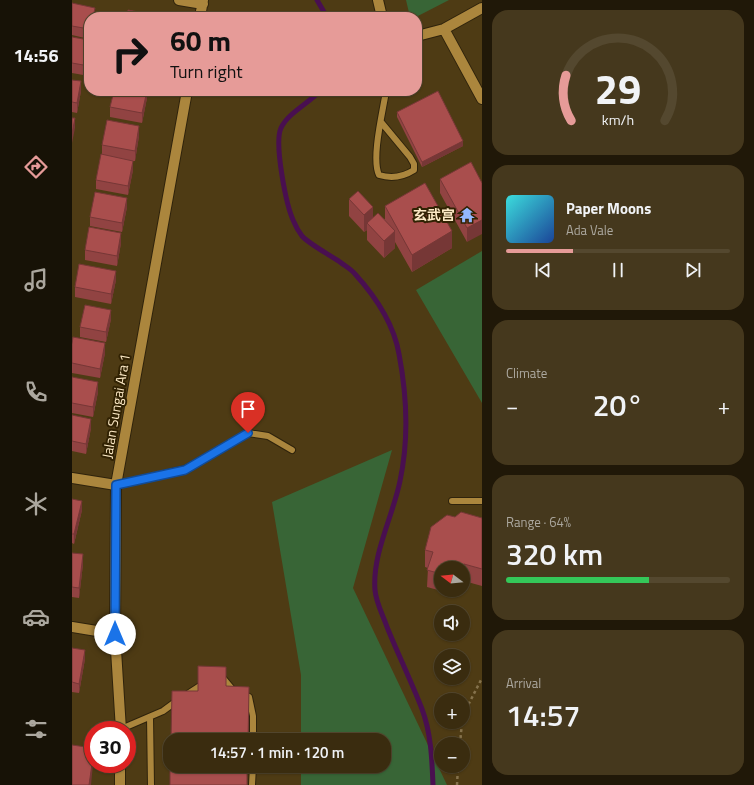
<!DOCTYPE html>
<meta charset="utf-8">
<style>
:root{--surface:#3a2c0f;--page:#45381d;--text:#f1f3f6;--muted:#aba79e;--line:#54482f;--accent:#e69b98}
body{margin:0;font-family:"Titillium Web","Noto Sans SC",sans-serif;background:var(--page);color:var(--text);height:100vh;display:flex;flex-direction:column;font-size:15px;white-space:nowrap}
*{box-sizing:border-box;margin:0}
p{font-size:13px;color:var(--muted)}
.icon{flex:none;width:22px;height:22px;fill:none;stroke:currentColor;stroke-width:2;stroke-linecap:round;stroke-linejoin:round}
.map{position:relative;flex:1;overflow:hidden}
.side{display:flex;flex-direction:column;gap:10px;padding:10px;background:#201808;width:272px}
.side>*{flex:none}
.banner{position:absolute;left:12px;top:12px;width:338px;height:84px;border-radius:16px;box-shadow:0 1px 3px #0004,0 0 0 1px var(--line);background:#e69b98;color:#111;overflow:hidden}
.needle{width:26px;rotate:286deg}
.tools{position:absolute;left:362px;top:561px;display:grid;gap:8px}
.tools a{display:grid;place-items:center;width:36px;height:36px;border-radius:50%;background:var(--surface);box-shadow:0 1px 3px #0004,0 0 0 1px var(--line);font-size:20px}
.speed{position:absolute;left:12px;top:721px;display:flex;gap:8px;font-size:20px;font-weight:700;text-align:center}
.speed>*{display:grid;place-content:center;width:52px;height:52px;border-radius:50%;background:var(--surface);box-shadow:0 1px 3px #0004,0 0 0 1px var(--line);line-height:1}
.speed .limit{border:6px solid #d22;background:#fff;color:#111}
.pin{position:absolute;display:grid;place-items:center;width:34px;height:34px;color:#fff;margin:-41px -17px;border-radius:50% 50% 50% 0;rotate:-45deg;box-shadow:0 0 4px #0007}
.pin .icon{rotate:45deg}
.me{position:absolute;width:44px;margin:-22px;rotate:0deg;stroke-linejoin:round;filter:drop-shadow(0 0 3px #0008)}
.turn{display:flex;align-items:center;gap:14px;height:84px;padding:0 20px;font-size:18px}
.turn .icon{width:52px;height:52px;stroke-width:2.5}
.turn b{display:block;font-size:28px;line-height:34px}
.big{font-size:30px;font-weight:600;line-height:1.1}
.side .widget{flex:1;display:flex;flex-direction:column;justify-content:center;gap:6px;min-width:0;padding:0 14px;border-radius:16px;background:var(--page)}
.side .dial{align-items:center;gap:0}
.dial svg{height:104px;overflow:visible;fill:none;stroke:var(--line);stroke-width:7;stroke-linecap:round;text-anchor:middle}
.dial text{fill:var(--text);stroke:none}
.song{display:flex;align-items:center;gap:12px}
.cover{width:48px;height:48px;border-radius:6px;background:linear-gradient(135deg,hsl(180 70% 55%),hsl(220 70% 35%))}
.played{height:4px;border-radius:2px;background:linear-gradient(90deg,var(--accent) 30%,var(--line) 30%)}
.keys{display:flex;justify-content:space-around;direction:ltr}
.heat{display:flex;justify-content:space-between;align-items:center;font-size:22px;direction:ltr}
.charge{height:6px;border-radius:3px;background:linear-gradient(90deg,#34c759 64%,var(--line) 0)}
.trip{position:absolute;left:91px;top:733px;width:228px;height:40px;border-radius:16px;background:var(--surface);box-shadow:0 1px 3px #0004,0 0 0 1px var(--line);font-weight:600;line-height:40px;text-align:center}
main{display:flex;flex:1;min-height:0}
.menu{display:flex;flex-direction:column;width:72px;justify-content:space-around;align-items:center;background:#171206;color:var(--muted)}
.menu .icon{width:28px;height:28px}
.menu .selected{color:var(--accent)}
.menu b{font-size:18px;color:var(--text)}
.map>svg:first-child{display:block}
.green{fill:#386536}
.lines{fill:none;stroke-linecap:round;stroke-linejoin:round}
.stream{stroke:#490f50;stroke-width:5}
.service-casing{stroke:#2f230c;stroke-width:8}
.minor-casing{stroke:#2f230c;stroke-width:12}
.path{stroke:#85724c;stroke-width:2.5;stroke-dasharray:3 3;stroke-linecap:butt}
.service{stroke:#ab863d;stroke-width:6}
.minor{stroke:#ab863d;stroke-width:10}
.wall{fill:#914342}
.shaded-wall{fill:#763736}
.building{fill:#a94e4d;stroke:#763736}
.route-casing{stroke:#114b97;stroke-width:10}
.route{stroke:#1a73e8;stroke-width:7}
.labels{text-anchor:middle;stroke-width:4;stroke-linejoin:round;paint-order:stroke}
.poi-label{font-size:14px;font-weight:bold;fill:#fdeac6;stroke:#312203;text-anchor:end}
.street-label{font-size:14px;fill:#fdeac6;stroke:#312203}
</style>
<main>
<nav class="menu">
<b>14:56</b>
<svg class="icon selected" aria-label="directions" viewBox="0 0 24 24"><path d="M12 3l9 9-9 9-9-9zM9 14v-3h6M13 9l2 2-2 2"/></svg>
<svg class="icon" aria-label="music" viewBox="0 0 24 24"><path d="M9 18V5l10-2v13"/><circle cx="6" cy="18" r="3"/><circle cx="16" cy="16" r="3"/></svg>
<svg class="icon" aria-label="phone" viewBox="0 0 24 24"><path d="M5 4h4l2 5-3 2q2 4 5 5l2-3 5 2v4C11 20 4 13 5 4z"/></svg>
<svg class="icon" aria-label="climate" viewBox="0 0 24 24"><path d="M12 3v18M4 7l16 10M4 17L20 7"/></svg>
<svg class="icon" aria-label="car" viewBox="0 0 24 24"><path d="M5 17H2v-5l4-1 3-4h7l3 4 3 1v5h-3M9 17h6M6 11h13"/><circle cx="7" cy="17" r="2"/><circle cx="17" cy="17" r="2"/></svg>
<svg class="icon" aria-label="filters" viewBox="0 0 24 24"><path d="M4 7h16M4 17h16"/><circle cx="9" cy="7" r="2"/><circle cx="15" cy="17" r="2"/></svg>
</nav>
<div class="map">
<svg width="410" height="785" viewBox="0 0 410 785">
<rect width="100%" height="100%" fill="#4e3b14"/>
<path class="green" d="M334,0H377L344,17H338Z
M410,251V403L344,290Z
M320,450L281,588L375,785H229V766H312V740H229V675L200,502Z"/>
<g class="lines">
<path class="stream" d="M245,0L255,17
M248,91C237,103 216,113 209,128C202,143 214,206 222,222C224,227 227,232 230,236C237,244 258,255 268,262C273,266 279,269 283,274C303,296 322,325 327,354C335,396 337,439 328,481C321,516 300,554 303,590C304,603 311,615 315,627C326,654 339,681 350,709C359,733 360,759 361,785"/>
<defs>
<path id="service" d="M309,122L338,157L342,164V170C331,177 320,179 307,175C299,158 311,111 314,91
M44,485L113,469L176,433L196,436L220,450
M380,501H410
M150,677L160,689L177,697L181,716V740
M114,695L131,684
M78,717L79,785
M49,729L91,711L106,700
M180,785L181,766"/>
<path id="minor" d="M107,0L131,4
M306,0L310,17
M128,17L131,0
M372,29L410,99
M345,36L372,29L410,8
M0,478L44,485
M0,627L43,634
M49,730L43,634L44,485L115,91
M48,785V764"/>
</defs>
<use href="#service" class="service-casing"/>
<use href="#minor" class="minor-casing"/>
<path class="path" d="M391,715L410,678
M388,744L390,722
M385,785L386,766"/>
<use href="#service" class="service"/>
<use href="#minor" class="minor"/>
</g>
<path class="wall" d="M0,3L23,17H17V39L0,35Z
M0,37L17,40V76L0,73Z
M0,80L9,91L5,113L0,112Z
M75,91V98L70,123L38,117V107Z
M325,112L391,146L350,167L325,117Z
M67,136L63,161H61V170L56,195L24,189V180L30,155V145Z
M368,179L410,183L395,242L368,193Z
M277,199L301,217L313,219V206L380,248L340,272L323,242V248L312,258L295,240V230L292,232L277,216Z
M55,207L50,232L18,226V217Z
M49,243L45,266L13,260V250Z
M44,280L39,304L3,297V287Z
M39,319L34,342L8,337V327Z
M0,344L33,353L28,378L0,373Z
M0,377L26,392L21,417L0,413Z
M0,415L19,428L14,454L0,451Z
M0,499L10,510L2,544L0,543Z
M383,517L410,518V586L392,581L391,568H369V590H390L388,596L355,587L356,568L353,567V550Z
M0,553L11,564L7,598L0,597Z
M0,648L13,659L7,693L0,692Z"/>
<path class="shaded-wall" d="M23,8V17H21Z
M9,81V91L5,113V103Z
M75,91V98L70,123V113Z
M3,118V128L0,143V134Z
M67,126V136L63,161V151Z
M391,141V146L350,167V162Z
M61,161V170L56,195V186Z
M55,198V207L50,232V223Z
M301,207V224L295,223V230L292,232V215Z
M410,220V234L395,242V228Z
M323,231V248L312,258V241Z
M380,231V248L340,272V255Z
M49,233V243L45,266V256Z
M44,271V280L39,304V294Z
M39,310V319L34,342V332Z
M33,343V353L28,378V369Z
M26,382V392L21,417V407Z
M19,419V428L14,454V444Z
M10,501V510L2,544V534Z
M11,554V564L7,598V588Z
M392,564V581L391,586V569Z
M388,590H390L388,596Z
M13,650V659L7,693V684Z
M177,687V708L176,740Z
M21,757V764L19,785H17Z"/>
<path class="building" d="M0,3L23,8L21,17H17V29L0,26Z
M56,10L88,16V17H55Z
M0,37L17,40V66L0,63Z
M0,80L9,81L5,103L0,102Z
M42,91H75L70,113L38,107Z
M366,91L391,141L350,162L325,112Z
M0,118H3L0,134Z
M35,120L67,126L63,151L30,145Z
M29,154L61,161L56,186L24,180Z
M399,162L410,183V220L395,228L368,179Z
M353,183L380,231L340,255L313,206Z
M286,191L301,207L292,215L277,199Z
M23,192L55,198L50,223L18,217Z
M306,213L323,231L312,241L295,223Z
M17,227L49,233L45,256L13,250Z
M7,264L44,271L39,294L3,287Z
M13,305L39,310L34,332L8,327Z
M1,337L33,343L28,369L0,363V344Z
M0,377L26,382L21,407L0,403Z
M0,415L19,419L14,444L0,441Z
M0,499L10,501L2,534H0Z
M389,512L410,518V569L392,564L391,569V568H369V574L355,570L361,552L353,550L359,527L375,515L383,517Z
M0,553L11,554L7,588L0,587Z
M0,648L13,650L7,684L0,682Z
M126,666L154,667V686L177,687L176,740H99L100,691H126Z
M0,745L21,748V757L17,785H0Z
M98,766H175V785H98Z"/>
<g class="lines">
<defs>
<path id="route" d="M43,634L44,485L113,470L176,433"/>
</defs>
<use href="#route" class="route-casing"/>
<use href="#route" class="route"/>
</g>
<defs>
<symbol id="temple-bare" viewBox="-9 -9 18 18"><path d="M0-6L5-2H3V0L6.5 2.5H4V6H1.5V3h-3V6H-4V2.5H-6.5L-3 0V-2H-5Z" fill="#93b7fd" stroke="#312203" stroke-width="2.5" paint-order="stroke"/></symbol>
</defs>
<g fill-rule="evenodd">
<use href="#temple-bare" x="384" y="204" width="22" height="22"/>
</g>
<g class="labels">
<g class="poi-label">
<text x="383" y="220">玄武宫</text>
</g>
<g class="street-label">
<text transform="translate(44 406) rotate(-80)" y="5">Jalan Sungai Ara 1</text>
</g>
</g>
</svg>
<div class="tools">
<a><svg class="needle" viewBox="-14 -14 28 28"><path d="M0-13l5 13h-10z" fill="#e53935"/><path d="M0 13l5-13h-10z" fill="#aba79e"/></svg></a>
<a><svg class="icon" aria-label="sound" viewBox="0 0 24 24"><path d="M4 9h4l5-4v14l-5-4H4zM17 9q2 3 0 6"/></svg></a>
<a><svg class="icon" aria-label="layers" viewBox="0 0 24 24"><path d="M12 4l9 5-9 5-9-5zM3 14l9 5 9-5"/></svg></a>
<a>+</a>
<a>−</a>
</div>
<div class="speed"><div class="limit">30</div></div>
<div class="pin" style="left:176px;top:433px;background:#d93025"><svg class="icon" aria-label="arrive" viewBox="0 0 24 24"><path d="M6 21V4h12l-3 4 3 4H6"/></svg></div>
<svg class="me" style="left:43px;top:634px" viewBox="-20 -20 40 40"><circle r="19" fill="#fff"/><path d="M0-13L10 11 0 6-10 11z" fill="#1a73e8"/></svg>
<div class="trip">14:57 · 1 min · 120 m</div>
<div class="banner">
<div class="turn"><svg class="icon" aria-label="right" viewBox="0 0 24 24"><path d="M7 20v-9h11M14 6l5 5-5 5"/></svg><div><b>60 m</b>Turn right</div></div>
</div>
</div>
<section class="side">
<div class="widget dial"><svg viewBox="0 0 100 80">
<path d="M14 69A42 42 0 1 1 86 69"/>
<path d="M14 69A42 42 0 0 1 10 34" stroke="#e69b98"/>
<text x="50" y="56" font-size="32" font-weight="700">29</text>
<text x="50" y="72" font-size="11">km/h</text>
</svg></div>
<div class="widget">
<div class="song"><i class="cover"></i><div><b>Paper Moons</b><p>Ada Vale</p></div></div>
<div class="played"></div>
<div class="keys"><svg class="icon" aria-label="previous" viewBox="0 0 24 24"><path d="M18 5L8 12l10 7zM5 5v14"/></svg><svg class="icon" aria-label="pause" viewBox="0 0 24 24"><path d="M8 5v14M16 5v14"/></svg><svg class="icon" aria-label="next" viewBox="0 0 24 24"><path d="M6 5l10 7-10 7zM19 5v14"/></svg></div>
</div>
<div class="widget"><p>Climate</p>
<div class="heat"><a>−</a><b class="big">20°</b><a>+</a></div>
</div>
<div class="widget"><p>Range · 64%</p><b class="big">320 km</b><div class="charge"></div></div>
<div class="widget"><p>Arrival</p><b class="big">14:57</b></div>
</section>
</main>
